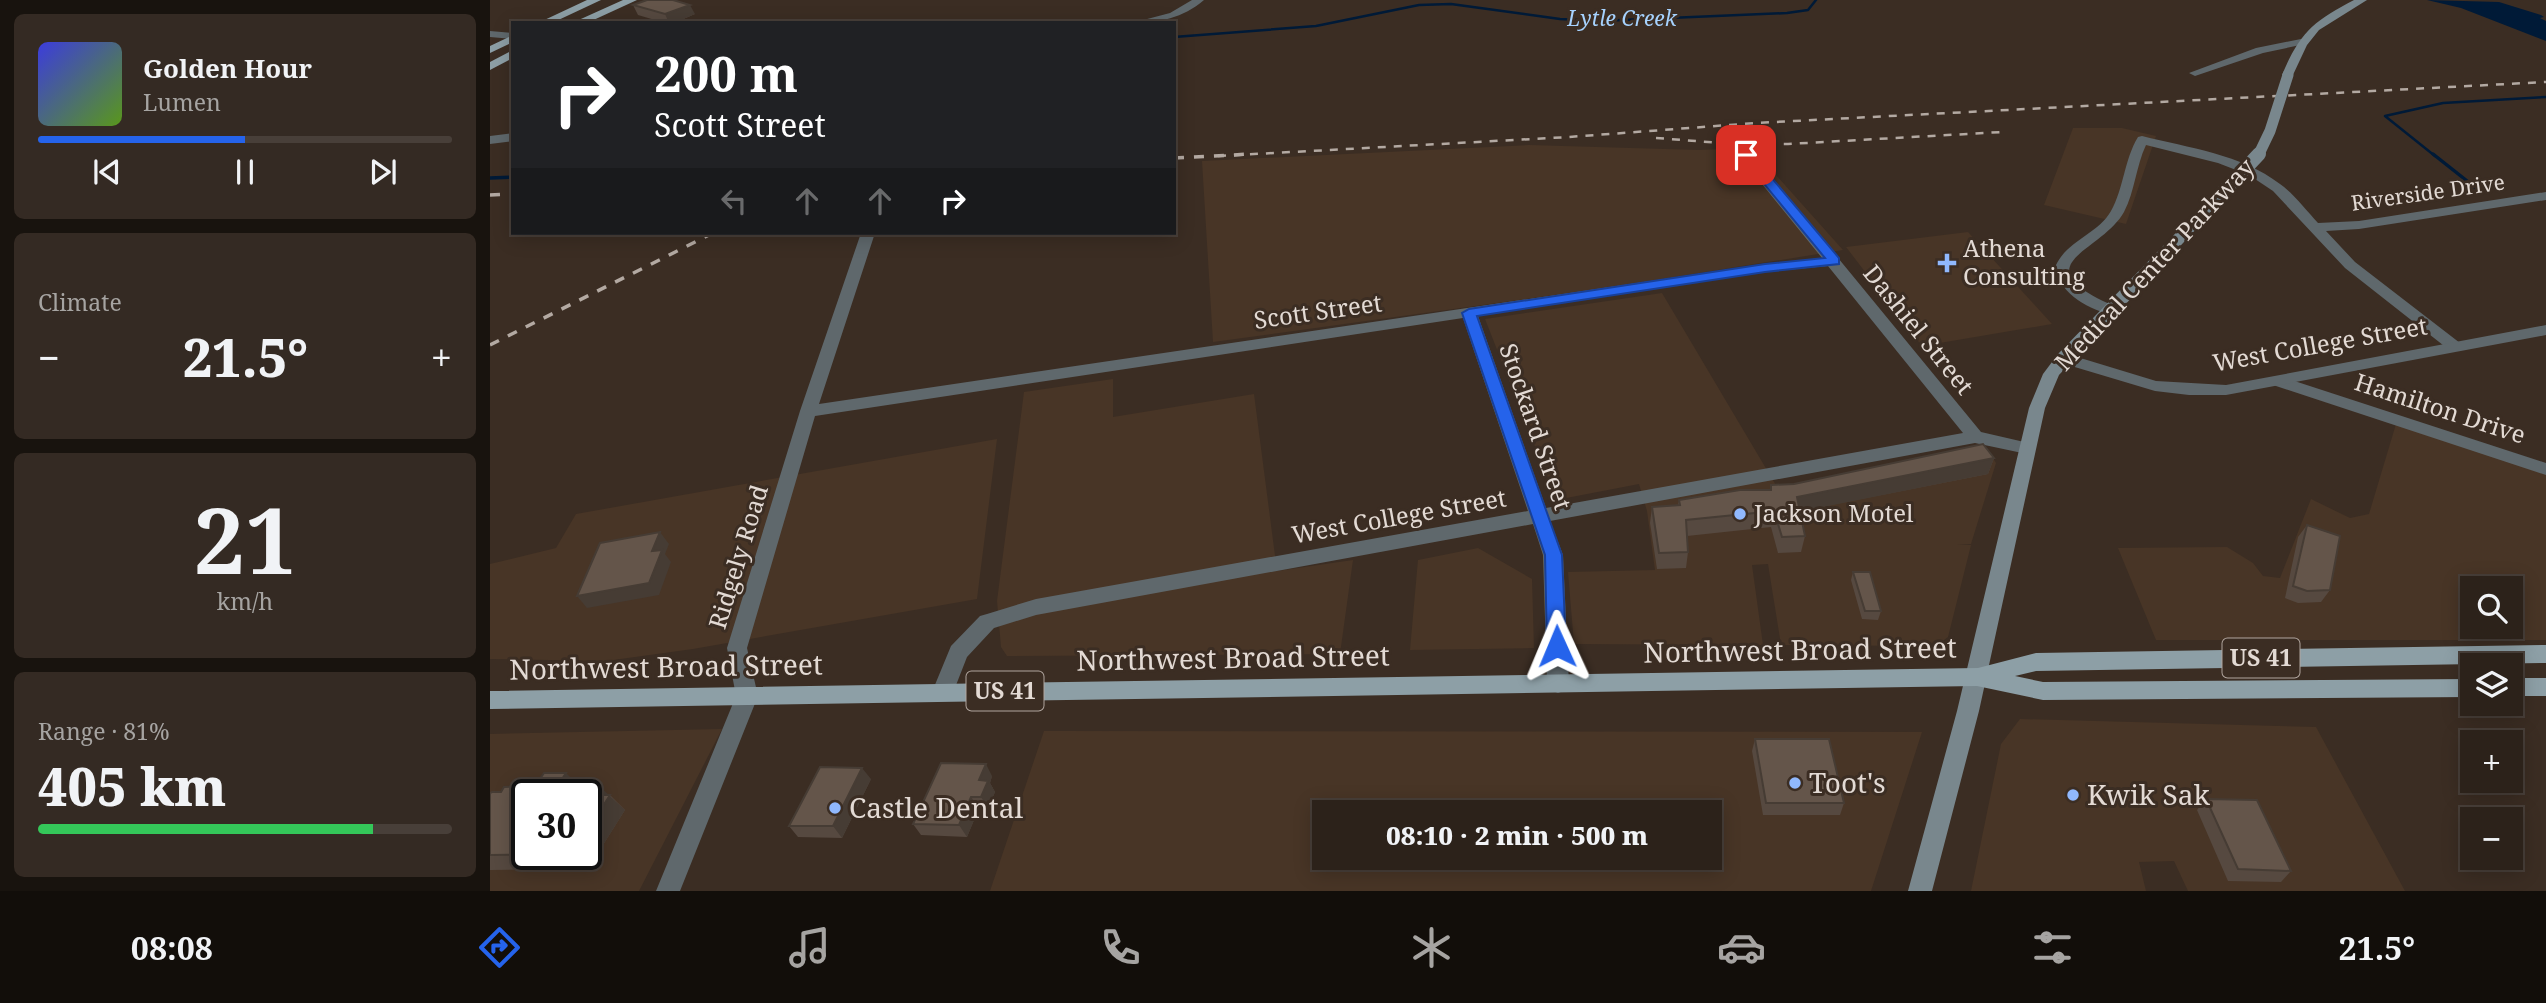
<!DOCTYPE html>
<meta charset="utf-8">
<style>
:root{--surface:#2c221a;--page:#342a23;--text:#f1f3f6;--muted:#a6a4a2;--line:#483f39;--accent:#2563eb}
body{margin:0;font-family:"Noto Serif",serif;background:var(--page);color:var(--text);height:100vh;display:flex;flex-direction:column;font-size:26px;white-space:nowrap}
*{box-sizing:border-box;margin:0}
p{font-size:23px;color:var(--muted)}
.icon{flex:none;width:38px;height:38px;fill:none;stroke:currentColor;stroke-width:2;stroke-linecap:round;stroke-linejoin:round}
.map{position:relative;flex:1;overflow:hidden}
.sheet{display:flex;flex-direction:column;gap:14px;padding:14px;background:#18130e;width:490px}
.sheet>*{flex:none}
.top-card{position:absolute;left:21px;top:21px;width:665px;height:214px;border-radius:0px;box-shadow:0 4px 18px #0003,0 0 0 2px var(--line);background:#202124;color:#fff;overflow:hidden}
.controls{position:absolute;left:1970px;top:576px;display:grid;gap:14px}
.controls a{display:grid;place-items:center;width:63px;height:63px;border-radius:0px;background:var(--surface);box-shadow:0 4px 18px #0003,0 0 0 2px var(--line);font-size:35px}
.speed{position:absolute;left:21px;top:779px;display:flex;gap:14px;font-size:35px;font-weight:700;text-align:center}
.speed>*{display:grid;place-content:center;width:91px;height:91px;border-radius:50%;background:var(--surface);box-shadow:0 4px 18px #0003,0 0 0 2px var(--line);line-height:1}
.speed .limit{border:4px solid #111;border-radius:10px;background:#fff;color:#111}
.pin{position:absolute;display:grid;place-items:center;width:60px;height:60px;color:#fff;margin:-30px;border-radius:14px;box-shadow:0 4px 10px #0006}
.me{position:absolute;width:77px;margin:-38px;rotate:359deg;stroke-linejoin:round;filter:drop-shadow(0 0 5px #0008)}
.turn{display:flex;align-items:center;gap:24px;height:147px;padding:0 28px;font-size:32px}
.turn .icon{width:91px;height:91px;stroke-width:2.5}
.turn b{display:block;font-size:49px;line-height:60px}
.lanes{display:flex;align-items:center;height:66px;padding:0 28px;background:#0003;justify-content:center;gap:35px;direction:ltr}
.lanes .off{opacity:.35}
.big{font-size:52px;font-weight:800;line-height:1.1}
.sheet .card{flex:1;display:flex;flex-direction:column;justify-content:center;gap:10px;min-width:0;padding:0 24px;border-radius:10px;background:var(--page)}
.sheet .dial{align-items:center;gap:0}
.dial b{font-size:91px;line-height:1}
.song{display:flex;align-items:center;gap:21px}
.cover{width:84px;height:84px;border-radius:10px;background:linear-gradient(135deg,hsl(240 70% 55%),hsl(90 70% 35%))}
.played{height:7px;border-radius:4px;background:linear-gradient(90deg,var(--accent) 50%,var(--line) 50%)}
.keys{display:flex;justify-content:space-around;direction:ltr}
.heat{display:flex;justify-content:space-between;align-items:center;font-size:38px;direction:ltr}
.charge{height:10px;border-radius:5px;background:linear-gradient(90deg,#34c759 81%,var(--line) 0)}
.trip{position:absolute;left:822px;top:800px;width:410px;height:70px;border-radius:0px;background:var(--surface);box-shadow:0 4px 18px #0003,0 0 0 2px var(--line);font-weight:800;line-height:70px;text-align:center}
.tab-bar{display:flex;height:112px;justify-content:space-around;align-items:center;background:#120e0a;color:var(--muted)}
.tab-bar .icon{width:49px;height:49px}
.tab-bar .active{color:var(--accent)}
.tab-bar b{font-size:32px;color:var(--text)}
main{display:flex;flex:1;min-height:0}
.map>svg:first-child{display:block}
.built{fill:#483526;fill-rule:evenodd}
.water{fill:#001a37}
.lines{fill:none;stroke-linecap:round;stroke-linejoin:round}
.stream-far1{stroke:#001a37;stroke-width:2.5}
.stream{stroke:#001a37;stroke-width:3.5}
.minor{fill:#5f686c;fill-rule:evenodd}
.tertiary{fill:#5f686c;fill-rule:evenodd}
.secondary{fill:#79878d;fill-rule:evenodd}
.primary{fill:#8d9fa6;fill-rule:evenodd}
.rail-far1{stroke:#b3a9a2;stroke-width:2.5;stroke-dasharray:8 8;stroke-linecap:butt}
.rail{stroke:#b3a9a2;stroke-width:3.5;stroke-dasharray:10 10;stroke-linecap:butt}
.secondary-bridge-far1{stroke:#79878d;stroke-width:11}
.secondary-bridge{stroke:#79878d;stroke-width:14}
.wall{fill:#564940}
.shaded-wall{fill:#463c34}
.building{fill:#64554a;stroke:#463c34;stroke-width:2}
.route{fill:#2563eb;stroke:#184099;stroke-width:2}
.poi-dot{fill:#90b8fd;stroke:#3b2d23;stroke-width:2.5}
.labels{text-anchor:middle;stroke-width:6;stroke-linejoin:round;paint-order:stroke}
.far-water-label{font-size:21px;font-style:italic;fill:#a6d2fe;stroke:#3b2d23}
.far-street-label{font-size:21px;fill:#e3dad4;stroke:#3b2d23}
.shield{fill:#3b2d23;stroke:#b1a69f;stroke-width:2}
.shield-label{font-size:23px;font-weight:bold;fill:#e3dad4}
.poi-label{font-size:24px;fill:#e3dad4;stroke:#3b2d23;text-anchor:start}
.street-label{font-size:24px;fill:#e3dad4;stroke:#3b2d23}
.near-street-label{font-size:28px;fill:#e3dad4;stroke:#3b2d23}
.near-poi-label{font-size:28px;fill:#e3dad4;stroke:#3b2d23;text-anchor:start}
</style>
<main>
<section class="sheet">
<div class="card">
<div class="song"><i class="cover"></i><div><b>Golden Hour</b><p>Lumen</p></div></div>
<div class="played"></div>
<div class="keys"><svg class="icon" aria-label="previous" viewBox="0 0 24 24"><path d="M18 5L8 12l10 7zM5 5v14"/></svg><svg class="icon" aria-label="pause" viewBox="0 0 24 24"><path d="M8 5v14M16 5v14"/></svg><svg class="icon" aria-label="next" viewBox="0 0 24 24"><path d="M6 5l10 7-10 7zM19 5v14"/></svg></div>
</div>
<div class="card"><p>Climate</p>
<div class="heat"><a>−</a><b class="big">21.5°</b><a>+</a></div>
</div>
<div class="card dial"><b>21</b><p>km/h</p></div>
<div class="card"><p>Range · 81%</p><b class="big">405 km</b><div class="charge"></div></div>
</section>
<div class="map">
<svg width="2056" height="891" viewBox="0 0 2056 891">
<rect width="100%" height="100%" fill="#3b2d23"/>
<path class="built" d="M1583,128H1632L1666,136L1636,224L1554,205Z
M1039,145L1209,150L1262,148L1353,250L1116,288L723,342L712,161Z
M1478,232L1562,324L1432,346L1356,247Z
M1172,293L1287,487L1479,448L1501,455L1506,463L1481,544L1467,545H1481L1458,637L1449,644L1432,646L1291,645L1278,564L1262,565L1273,645L1084,644L1078,572L1165,570L1157,511L1149,484L1066,500L995,319Z
M623,379V417L764,394L787,571L863,560L850,654L517,656L511,647L507,601L534,392Z
M1906,424L2056,473V640H1666L1628,548L1737,547L1763,563L1773,576L1790,578L1821,499L1860,518L1879,514ZM1983,588H2021V626H1983Z
M507,439L487,599L203,649L116,661L0,659V564L66,548L86,514Z
M988,548L1042,579L1044,648L920,650L928,560Z
M1530,719L1826,727L1915,891H1698L1684,861L1649,862L1656,891H1481L1511,744Z
M232,729L149,891H0V734ZM37,794H96V854H37Z
M554,731L1432,732L1381,891H500ZM835,812H1220V858H835Z"/>
<path class="water" d="M1937,0L2009,2L2051,15L2054,17L2050,18L2056,21V41L1971,8Z"/>
<g class="lines">
<path class="stream-far1" d="M684,37L826,26L929,5L961,4L1070,19L1109,21L1297,13L1318,10L1326,0
M1945,156L1895,116L1953,103L2056,97"/>
<path class="stream" d="M1943,154L1991,192
M0,178L23,177"/>
<path class="minor" d="M702,0H714C693,18 669,23 642,23L680,13Z
M0,31L23,33V39L0,37Z
M1811,39L1815,40V44L1773,53L1705,76L1699,73L1766,48Z
M23,133V141L0,144V136Z
M1652,136C1699,148 1751,154 1790,184C1804,194 1816,210 1828,223L1869,221L2056,192V200L1869,229L1836,231L1865,262L1970,343L1972,346L1964,351L1958,349L1855,268L1783,191L1759,175L1728,163L1656,145C1646,166 1645,191 1634,212C1611,253 1529,264 1624,306L1627,309L1619,314C1596,308 1566,291 1566,265C1578,240 1608,234 1621,211C1634,188 1634,160 1648,137Z
M1256,151L1261,152L1491,432L1543,444L1546,448L1543,452L1537,454L1485,443L1060,521L1073,555L1079,684L1076,690L1068,693L1060,690L1057,684L1053,555L1043,524L546,615L504,628L477,657L461,698L453,701L445,698L442,692L461,646L490,616L497,614L546,599L1038,511L973,318L325,416L257,648L268,696L190,891H166L246,696L237,648L310,411L371,233H385L329,404L1275,264L1332,258L1251,158V152ZM1338,266L1473,433L1056,508L988,316L1275,272Z
M1789,376L2056,463V475L1783,385L1781,381L1783,377Z"/>
<path class="tertiary" d="M2056,325V335L1736,395H1699L1665,391L1568,362L1566,358L1574,353L1666,381L1736,385Z"/>
<path class="secondary" d="M1864,0H1877L1829,30L1817,45L1802,77H1794L1792,75C1810,32 1824,21 1864,0Z
M1720,202L1727,206L1725,209L1569,375L1555,408L1489,711L1442,891H1418L1467,711L1539,408L1553,374L1568,354L1715,203Z"/>
<path class="primary" d="M97,0H111L62,23H48Z
M133,0H147L97,23H82Z
M23,35V42L0,53V46Z
M23,50V58L0,70V62Z
M2056,645V663L1546,671L1525,676L1553,682L1983,679V697L1553,700L1487,686L0,709V691L1488,668L1546,653Z
M2021,678H2056V696H2021Z"/>
<path class="rail-far1" d="M1166,138L1245,144H1298L1512,132
M728,156L1079,137L1266,123L2056,82"/>
<path class="rail" d="M684,158L761,154
M0,195L23,194
M0,345L223,233"/>
<path class="secondary-bridge-far1" d="M1768,156L1780,131L1798,75"/>
<path class="secondary-bridge" d="M1720,206L1769,154"/>
</g>
<path class="wall" d="M143,5L205,14L184,23H175L148,15Z
M1504,458L1498,474L1310,511L1315,536L1311,552L1288,553L1281,527L1197,536L1198,552L1196,568L1167,569L1160,523L1162,507L1188,505L1189,500L1280,490L1281,485L1304,484Z
M1817,525L1840,590L1831,602L1808,603L1795,598L1808,537Z
M1363,572L1391,611L1388,620L1372,619L1361,580Z
M1265,739L1354,803L1350,815H1273L1262,751Z
M502,776L500,783L505,792L498,808H489L477,837L431,835L423,824Z
M381,779L352,838L308,837L299,826Z
M88,785L120,795L135,810L113,845L96,846V794H37L91,854L82,869L0,870V793Z
M1716,799L1801,871L1791,882L1738,881L1707,810Z"/>
<path class="shaded-wall" d="M200,5L205,14L184,23H179L175,14Z
M1504,458L1498,474L1303,513L1307,497Z
M170,532L179,544L175,554L181,562L169,595L97,608L87,596L162,551Z
M496,764L502,776L500,783L505,792L498,808L491,797L489,780Z
M372,768L381,779L352,838L343,826Z
M76,773L92,789L68,785Z
M108,785L135,810L113,845L97,831L101,795Z
M481,797L489,808L477,837L469,825Z
M65,854H91L82,869Z"/>
<path class="building" d="M157,0H183L200,5L175,14L143,5Z
M1493,444L1504,458L1307,497L1315,536L1292,537L1284,511L1196,520L1198,552L1169,553L1162,507L1190,505L1189,500L1250,490H1281V485L1304,484Z
M1817,525L1850,536L1840,590L1817,591L1803,586Z
M170,532L162,551L172,550L159,583L87,596L110,543Z
M1363,572H1380L1391,611H1375Z
M1265,739H1339L1354,803H1276Z
M451,763L496,764L489,780L498,781L491,797H481L469,825L423,824Z
M330,767L372,768L343,826H299Z
M54,773H76L68,785H108L101,795H120L97,831L96,794H37V854H65L0,855V793L2,792H11L14,787L45,786Z
M1716,799L1767,800L1801,871L1748,869Z"/>
<path class="route" d="M1256,151L1260,152L1349,258V264L1275,272L987,316L1072,555L1076,646L1073,651L1067,653L1060,651L1057,646L1055,555L972,313L979,309L1275,264L1335,258L1252,157L1250,155Z"/>
<g class="poi-dot">
<path d="M1453.5 252.5h7v7h7v7h-7v7h-7v-7h-7v-7h7z"/>
<circle cx="1250" cy="514" r="7"/>
<circle cx="1305" cy="783" r="7"/>
<circle cx="1583" cy="795" r="7"/>
<circle cx="345" cy="808" r="7"/>
</g>
<g class="labels">
<g class="far-water-label">
<text x="1132" y="26">Lytle Creek</text>
</g>
<g class="far-street-label">
<text transform="translate(1938 193) rotate(-8)" y="7">Riverside Drive</text>
</g>
<g class="shield">
<rect x="1732.5" y="638.5" width="77" height="39" rx="5"/>
<rect x="476.5" y="671.5" width="77" height="39" rx="5"/>
</g>
<g class="shield-label">
<text x="1771" y="666">US 41</text>
<text x="515" y="699">US 41</text>
</g>
<g class="poi-label">
<text x="1473" y="257">Athena<tspan x="1473" dy="28">Consulting</tspan></text>
<text x="1264" y="522">Jackson Motel</text>
</g>
<g class="street-label">
<text transform="translate(1665 265) rotate(-47)" y="8">Medical Center Parkway</text>
<text transform="translate(828 312) rotate(-8)" y="8">Scott Street</text>
<text transform="translate(1428 330) rotate(51)" y="8">Dashiel Street</text>
<text transform="translate(1830 345) rotate(-10)" y="8">West College Street</text>
<text transform="translate(1950 409) rotate(18)" y="8">Hamilton Drive</text>
<text transform="translate(1045 427) rotate(71)" y="8">Stockard Street</text>
<text transform="translate(909 517) rotate(-10)" y="8">West College Street</text>
<text transform="translate(249 557) rotate(-73)" y="8">Ridgely Road</text>
</g>
<g class="near-street-label">
<text transform="translate(1310 650) rotate(-1)" y="10">Northwest Broad Street</text>
<text transform="translate(743 658) rotate(-1)" y="10">Northwest Broad Street</text>
<text transform="translate(176 667) rotate(-1)" y="10">Northwest Broad Street</text>
</g>
<g class="near-poi-label">
<text x="1319" y="793">Toot's</text>
<text x="1597" y="805">Kwik Sak</text>
<text x="359" y="818">Castle Dental</text>
</g>
</g>
</svg>
<div class="controls">
<a><svg class="icon" aria-label="search" viewBox="0 0 24 24"><circle cx="10" cy="10" r="6"/><path d="M15 15l6 6"/></svg></a>
<a><svg class="icon" aria-label="layers" viewBox="0 0 24 24"><path d="M12 4l9 5-9 5-9-5zM3 14l9 5 9-5"/></svg></a>
<a>+</a>
<a>−</a>
</div>
<div class="speed"><div class="limit">30</div></div>
<div class="pin" style="left:1256px;top:155px;background:#d93025"><svg class="icon" aria-label="arrive" viewBox="0 0 24 24"><path d="M6 21V4h12l-3 4 3 4H6"/></svg></div>
<svg class="me" style="left:1067px;top:646px" viewBox="-20 -20 40 40"><path d="M0-17L14 15 0 8-14 15z" fill="#2563eb" stroke="#fff" stroke-width="4"/></svg>
<div class="trip">08:10 · 2 min · 500 m</div>
<div class="top-card">
<div class="turn"><svg class="icon" aria-label="right" viewBox="0 0 24 24"><path d="M7 20v-9h11M14 6l5 5-5 5"/></svg><div><b>200 m</b>Scott Street</div></div>
<div class="lanes"><svg class="icon off" aria-label="left" viewBox="0 0 24 24"><path d="M17 20v-9H6M10 6l-5 5 5 5"/></svg><svg class="icon off" aria-label="ahead" viewBox="0 0 24 24"><path d="M12 20V5M6 11l6-6 6 6"/></svg><svg class="icon off" aria-label="ahead" viewBox="0 0 24 24"><path d="M12 20V5M6 11l6-6 6 6"/></svg><svg class="icon" aria-label="right" viewBox="0 0 24 24"><path d="M7 20v-9h11M14 6l5 5-5 5"/></svg></div>
</div>
</div>
</main>
<nav class="tab-bar">
<b>08:08</b>
<svg class="icon active" aria-label="directions" viewBox="0 0 24 24"><path d="M12 3l9 9-9 9-9-9zM9 14v-3h6M13 9l2 2-2 2"/></svg>
<svg class="icon" aria-label="music" viewBox="0 0 24 24"><path d="M9 18V5l10-2v13"/><circle cx="6" cy="18" r="3"/><circle cx="16" cy="16" r="3"/></svg>
<svg class="icon" aria-label="phone" viewBox="0 0 24 24"><path d="M5 4h4l2 5-3 2q2 4 5 5l2-3 5 2v4C11 20 4 13 5 4z"/></svg>
<svg class="icon" aria-label="climate" viewBox="0 0 24 24"><path d="M12 3v18M4 7l16 10M4 17L20 7"/></svg>
<svg class="icon" aria-label="car" viewBox="0 0 24 24"><path d="M5 17H2v-5l4-1 3-4h7l3 4 3 1v5h-3M9 17h6M6 11h13"/><circle cx="7" cy="17" r="2"/><circle cx="17" cy="17" r="2"/></svg>
<svg class="icon" aria-label="filters" viewBox="0 0 24 24"><path d="M4 7h16M4 17h16"/><circle cx="9" cy="7" r="2"/><circle cx="15" cy="17" r="2"/></svg>
<b>21.5°</b>
</nav>
